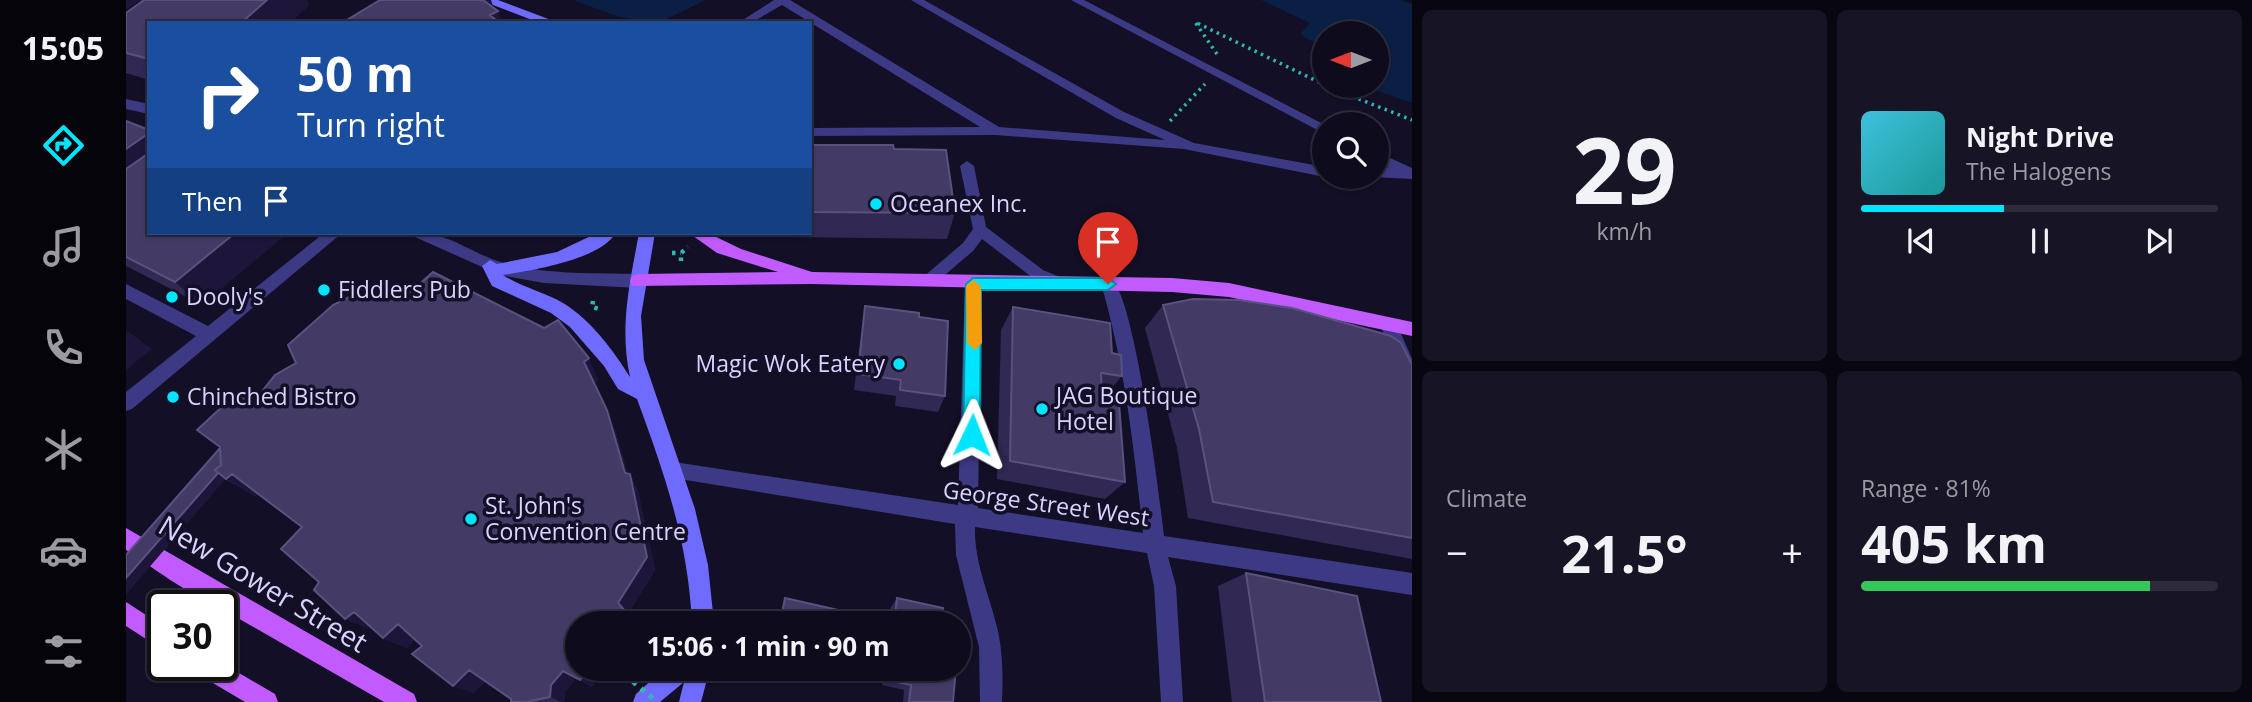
<!DOCTYPE html>
<meta charset="utf-8">
<style>
:root{--surface:#0e0b1c;--page:#171425;--text:#f1f3f6;--muted:#9b9ba3;--line:#2e2b3b;--accent:#00e5ff}
body{margin:0;font-family:"Open Sans",sans-serif;background:var(--page);color:var(--text);height:100vh;display:flex;flex-direction:column;font-size:26px;white-space:nowrap}
*{box-sizing:border-box;margin:0}
p{font-size:23px;color:var(--muted)}
.icon{flex:none;width:38px;height:38px;fill:none;stroke:currentColor;stroke-width:2;stroke-linecap:round;stroke-linejoin:round}
.map{position:relative;flex:1;overflow:hidden}
.sheet{display:flex;flex-direction:column;gap:10px;padding:10px;background:#08060f;width:840px}
.sheet>*{flex:none}
.guide{position:absolute;left:21px;top:21px;width:665px;height:214px;border-radius:0px;box-shadow:0 2px 5px #0004,0 0 0 2px var(--line);background:#1a4fa0;color:#fff;overflow:hidden}
.needle{width:46px;rotate:270deg}
.tools{position:absolute;left:1186px;top:21px;display:grid;gap:14px}
.tools a{display:grid;place-items:center;width:77px;height:77px;border-radius:50%;background:var(--surface);box-shadow:0 2px 5px #0004,0 0 0 2px var(--line);font-size:35px}
.speed{position:absolute;left:21px;top:590px;display:flex;gap:14px;font-size:35px;font-weight:700;text-align:center}
.speed>*{display:grid;place-content:center;width:91px;height:91px;border-radius:50%;background:var(--surface);box-shadow:0 2px 5px #0004,0 0 0 2px var(--line);line-height:1}
.speed .limit{border:4px solid #111;border-radius:10px;background:#fff;color:#111}
.pin{position:absolute;display:grid;place-items:center;width:60px;height:60px;color:#fff;margin:-72px -30px;border-radius:50% 50% 50% 0;rotate:-45deg;box-shadow:0 0 7px #0007}
.pin .icon{rotate:45deg}
.me{position:absolute;width:77px;margin:-38px;rotate:2deg;stroke-linejoin:round;filter:drop-shadow(0 0 5px #0008)}
.turn{display:flex;align-items:center;gap:24px;height:147px;padding:0 35px;font-size:32px}
.turn .icon{width:91px;height:91px;stroke-width:2.5}
.turn b{display:block;font-size:49px;line-height:60px}
.then{display:flex;align-items:center;height:66px;padding:0 35px;background:#0003;gap:14px;font-size:26px}
.big{font-size:52px;font-weight:700;line-height:1.1}
.sheet .tile{flex:1;display:flex;flex-direction:column;justify-content:center;gap:10px;min-width:0;padding:0 24px;border-radius:10px;background:var(--page)}
.sheet .dial{align-items:center;gap:0}
.dial b{font-size:91px;line-height:1}
.song{display:flex;align-items:center;gap:21px}
.cover{width:84px;height:84px;border-radius:10px;background:linear-gradient(135deg,hsl(190 70% 55%),hsl(180 70% 35%))}
.played{height:7px;border-radius:4px;background:linear-gradient(90deg,var(--accent) 40%,var(--line) 40%)}
.keys{display:flex;justify-content:space-around;direction:ltr}
.heat{display:flex;justify-content:space-between;align-items:center;font-size:38px;direction:ltr}
.charge{height:10px;border-radius:5px;background:linear-gradient(90deg,#34c759 81%,var(--line) 0)}
.sheet .tiles{flex:1;display:grid;gap:10px;grid-template-columns:repeat(2,1fr)}
.trip{position:absolute;left:439px;top:611px;width:406px;height:70px;border-radius:35px;background:var(--surface);box-shadow:0 2px 5px #0004,0 0 0 2px var(--line);font-weight:700;line-height:70px;text-align:center}
main{display:flex;flex:1;min-height:0}
.menu{display:flex;flex-direction:column;width:126px;justify-content:space-around;align-items:center;background:#06040b;color:var(--muted)}
.menu .icon{width:49px;height:49px}
.menu .selected{color:var(--accent)}
.menu b{font-size:32px;color:var(--text)}
.map>svg:first-child{display:block}
.water{fill:#0a1f44}
.lines{fill:none;stroke-linecap:round;stroke-linejoin:round}
.path-far1{stroke:#2fb8b0;stroke-width:3.5;stroke-dasharray:2.5 4.5;stroke-linecap:butt}
.path{stroke:#2fb8b0;stroke-width:4.5;stroke-dasharray:3.5 5;stroke-linecap:butt}
.service{fill:#3d3a85;fill-rule:evenodd}
.minor{fill:#3d3a85;fill-rule:evenodd}
.tertiary{fill:#3d3a85;fill-rule:evenodd}
.secondary{fill:#6f6bff;fill-rule:evenodd}
.primary{fill:#c25bff;fill-rule:evenodd}
.path-bridge{stroke:#2fb8b0;stroke-width:5;stroke-dasharray:4.5 6;stroke-linecap:butt}
.wall{fill:#312854}
.shaded-wall{fill:#1d163a}
.building{fill:#433a66;stroke:#5a527e;stroke-width:2}
.route{fill:#00e5ff;stroke:#0095a6;stroke-width:2}
.slow{fill:#f59e0b}
.poi-dot{fill:#00e5ff;stroke:#130f26;stroke-width:2.5}
.labels{text-anchor:middle;stroke-width:7;stroke-linejoin:round;paint-order:stroke}
.poi-label{font-size:23px;fill:#d9d4ff;stroke:#130f26;text-anchor:start}
.street-label{font-size:23px;fill:#d9d4ff;stroke:#130f26}
.near-street-label{font-size:28px;fill:#d9d4ff;stroke:#130f26}
</style>
<main>
<nav class="menu">
<b>15:05</b>
<svg class="icon selected" aria-label="directions" viewBox="0 0 24 24"><path d="M12 3l9 9-9 9-9-9zM9 14v-3h6M13 9l2 2-2 2"/></svg>
<svg class="icon" aria-label="music" viewBox="0 0 24 24"><path d="M9 18V5l10-2v13"/><circle cx="6" cy="18" r="3"/><circle cx="16" cy="16" r="3"/></svg>
<svg class="icon" aria-label="phone" viewBox="0 0 24 24"><path d="M5 4h4l2 5-3 2q2 4 5 5l2-3 5 2v4C11 20 4 13 5 4z"/></svg>
<svg class="icon" aria-label="climate" viewBox="0 0 24 24"><path d="M12 3v18M4 7l16 10M4 17L20 7"/></svg>
<svg class="icon" aria-label="car" viewBox="0 0 24 24"><path d="M5 17H2v-5l4-1 3-4h7l3 4 3 1v5h-3M9 17h6M6 11h13"/><circle cx="7" cy="17" r="2"/><circle cx="17" cy="17" r="2"/></svg>
<svg class="icon" aria-label="filters" viewBox="0 0 24 24"><path d="M4 7h16M4 17h16"/><circle cx="9" cy="7" r="2"/><circle cx="15" cy="17" r="2"/></svg>
</nav>
<div class="map">
<svg width="1286" height="702" viewBox="0 0 1286 702">
<rect width="100%" height="100%" fill="#130f26"/>
<path class="water" d="M447,0H580L532,23L493,17Z
M1135,0H1275L1286,4V103L1237,86H1251V33H1199V47L1179,38L1175,33L1184,23Z"/>
<g class="lines">
<path class="path-far1" d="M1091,54L1069,22L1199,85
M1200,86L1286,120
M1044,121L1079,84"/>
<path class="path" d="M546,253H555
M555,261V253L562,247
M467,301L466,307L473,309"/>
<path class="service" d="M648,0H664L873,127L1039,140L990,118L785,0H798L998,112L1068,143L1199,167V177L1058,149L870,135L684,136V128L854,127L656,5L625,23H612Z
M945,0H958L1199,125V134Z
M1251,152L1286,168V179L1248,177H1251V168H1263L1251,163Z
M841,161L848,166L860,227L917,270L941,280L943,284L941,288L936,290L907,278L856,239L847,251L806,286H796L794,282L796,278L837,243L847,229L834,166Z"/>
<path class="minor" d="M198,233H216L6,409L0,411V392L70,336L0,299V284L82,326Z
M847,277L855,284L852,508L1017,533C1008,449 999,365 975,284L983,277C1008,286 1034,501 1038,536L1286,573V595L1042,557L1050,586L1057,702H1035L1028,586L1021,553L849,527C848,562 863,594 871,627C877,652 877,676 876,702H854L853,647L830,555L829,524L541,477L538,471L541,465L548,462L832,505L839,284Z"/>
<path class="tertiary" d="M0,99L23,104V114L0,109Z
M287,233C323,231 345,254 378,263C420,275 468,273 512,274L520,281L512,288L418,283L374,275L289,237Z
M1263,318L1269,320L1286,359V388L1280,386L1254,325L1257,320Z"/>
<path class="secondary" d="M354,0H372L433,23H414Z
M471,233H490C473,260 407,270 377,275C395,287 418,292 437,303C465,320 487,350 504,377C493,327 504,282 513,233H529L515,316L518,360L569,509L582,565L588,623H566C562,541 539,475 511,399L492,389L478,366L444,327L425,313L366,286L356,266L364,260L371,264L431,252Z
M539,668H584L575,702H553L558,682L534,702H507L510,694Z"/>
<path class="primary" d="M563,233H582L615,249L686,272L1046,278L1103,283L1286,322V336L1103,297L1046,292L685,284L506,286L504,281L506,276L512,274L652,272L591,253Z
M0,528L288,694L291,702H258L96,609V606C78,606 19,562 0,550Z
M0,602L37,626V650L0,626Z
M96,663L149,694L152,702H119L70,673L67,665Z"/>
<path class="path-bridge" d="M491,668L531,702"/>
</g>
<path class="wall" d="M183,5L164,23H23V80L0,73V13Z
M0,121L76,305L0,266Z
M684,145L768,149L829,213L821,239L664,237V233H684Z
M1037,305L1286,365V559L1062,518L1051,448L1019,328Z
M739,306L793,317L819,396L812,412L769,406L770,396L728,390L736,325Z
M887,307L996,376L978,397H976L999,482L979,499L871,479L875,330Z
M472,379L468,383L489,430L502,474H504L512,491L529,570L502,614L509,623H452V668H479L466,687L450,678L439,692L438,702H385V699L359,681L347,693L289,639L281,648L257,638L246,628L245,629L219,619L193,582L176,527L132,494L129,496L99,479L0,594V555L94,448L133,395Z
M1120,573L1255,702H1106L1092,586Z
M771,598L816,623H763L765,607Z
M714,668H735L732,673Z
M758,668H830L827,702H777L778,690L756,685Z"/>
<path class="shaded-wall" d="M0,0H15L0,9Z
M141,0H181L183,5L164,23H115Z
M357,0H365L369,12L372,11L376,23H365Z
M23,133V158L0,174V149Z
M109,233H162L76,305L49,282Z
M1,331L26,349L0,370V332Z
M463,358L472,379L467,383L458,362Z
M481,410L489,430L507,491L499,473Z
M108,454L116,460L0,594V578Z
M106,474L135,491L129,496L100,479Z
M504,474L512,491L529,570L502,614L509,623H495L492,603Z
M228,612L253,622L245,629L219,619Z
M272,624L294,634L281,648L257,638Z
M463,668H479L466,687L454,680Z
M343,670L362,678L347,693L327,686Z
M437,671L450,678L439,692L438,702H435L424,697L425,685Z"/>
<path class="building" d="M18,0H141L115,23H23V59L0,53V13Z
M254,0H357L372,11L364,15L371,21L368,23H216Z
M0,121L23,130V133L0,149Z
M684,145H767L768,149L820,150L829,213L684,212Z
M23,153V233H109L49,282L0,257V169Z
M307,272L418,328L432,320L463,358L458,362L481,410L499,473L504,474L521,557L492,603L501,613L495,623H452V668H463L454,680L437,671L425,685L424,697L400,702H385V699L343,670L327,686L286,654L296,646L272,624L257,638L228,612L219,619L188,590L193,582L155,549L176,527L106,474L100,479L89,470L95,465L94,447L71,430L112,392L133,395L149,375L170,363L162,345L207,305L223,297L241,296L265,284L287,290Z
M1067,299L1113,300L1166,308L1265,336L1275,343L1286,365V538L1087,502L1073,429L1037,305Z
M739,306L793,313V317L822,321L819,396L774,390L775,380L732,374Z
M887,307L984,323L986,353L995,355L996,376L975,373L976,400L993,403L999,482L884,461Z
M94,448L95,465L89,470L92,473L0,578V555Z
M1120,573L1231,596L1255,702H1139Z
M659,598L743,617L742,623H654Z
M771,598L817,608L816,623H768Z
M763,668H830L827,702H783L785,685L761,680Z"/>
<path class="route" d="M847,278H982L990,284L982,290H855L854,435L846,443L837,435L840,284Z"/>
<path class="slow" d="M847,280L855,286L856,343L849,350L841,343L840,286Z"/>
<g class="poi-dot">
<circle cx="750" cy="204" r="7"/>
<circle cx="198" cy="290" r="7"/>
<circle cx="46" cy="297" r="7"/>
<circle cx="773" cy="364" r="7"/>
<circle cx="47" cy="397" r="7"/>
<circle cx="916" cy="409" r="7"/>
<circle cx="345" cy="519" r="7"/>
</g>
<g class="labels">
<g class="poi-label">
<text x="764" y="212">Oceanex Inc.</text>
<text x="212" y="298">Fiddlers Pub</text>
<text x="60" y="305">Dooly's</text>
<text x="759" y="372" text-anchor="end">Magic Wok Eatery</text>
<text x="930" y="404">JAG Boutique<tspan x="930" dy="26">Hotel</tspan></text>
<text x="61" y="405">Chinched Bistro</text>
<text x="359" y="514">St. John's<tspan x="359" dy="26">Convention Centre</tspan></text>
</g>
<g class="street-label">
<text transform="translate(920 504) rotate(8)" y="8">George Street West</text>
</g>
<g class="near-street-label">
<text transform="translate(137 584) rotate(31)" y="10">New Gower Street</text>
</g>
</g>
</svg>
<div class="tools">
<a><svg class="needle" viewBox="-14 -14 28 28"><path d="M0-13l5 13h-10z" fill="#e53935"/><path d="M0 13l5-13h-10z" fill="#9b9ba3"/></svg></a>
<a><svg class="icon" aria-label="search" viewBox="0 0 24 24"><circle cx="10" cy="10" r="6"/><path d="M15 15l6 6"/></svg></a>
</div>
<div class="speed"><div class="limit">30</div></div>
<div class="pin" style="left:982px;top:284px;background:#d93025"><svg class="icon" aria-label="arrive" viewBox="0 0 24 24"><path d="M6 21V4h12l-3 4 3 4H6"/></svg></div>
<svg class="me" style="left:846px;top:435px" viewBox="-20 -20 40 40"><path d="M0-17L14 15 0 8-14 15z" fill="#00e5ff" stroke="#fff" stroke-width="4"/></svg>
<div class="trip">15:06 · 1 min · 90 m</div>
<div class="guide">
<div class="turn"><svg class="icon" aria-label="right" viewBox="0 0 24 24"><path d="M7 20v-9h11M14 6l5 5-5 5"/></svg><div><b>50 m</b>Turn right</div></div>
<div class="then">Then<svg class="icon" aria-label="arrive" viewBox="0 0 24 24"><path d="M6 21V4h12l-3 4 3 4H6"/></svg></div>
</div>
</div>
<section class="sheet">
<div class="tiles">
<div class="tile dial"><b>29</b><p>km/h</p></div>
<div class="tile">
<div class="song"><i class="cover"></i><div><b>Night Drive</b><p>The Halogens</p></div></div>
<div class="played"></div>
<div class="keys"><svg class="icon" aria-label="previous" viewBox="0 0 24 24"><path d="M18 5L8 12l10 7zM5 5v14"/></svg><svg class="icon" aria-label="pause" viewBox="0 0 24 24"><path d="M8 5v14M16 5v14"/></svg><svg class="icon" aria-label="next" viewBox="0 0 24 24"><path d="M6 5l10 7-10 7zM19 5v14"/></svg></div>
</div>
<div class="tile"><p>Climate</p>
<div class="heat"><a>−</a><b class="big">21.5°</b><a>+</a></div>
</div>
<div class="tile"><p>Range · 81%</p><b class="big">405 km</b><div class="charge"></div></div>
</div>
</section>
</main>
